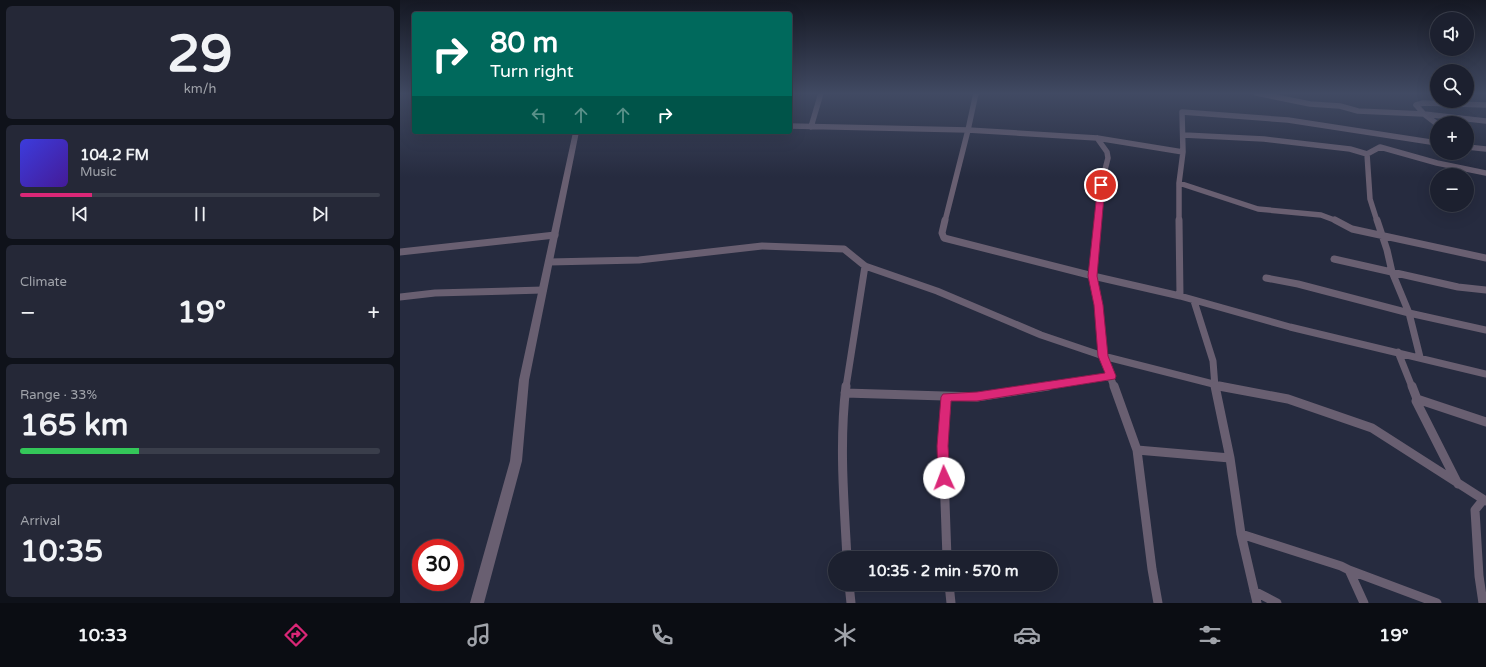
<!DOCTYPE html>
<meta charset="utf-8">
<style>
:root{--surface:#1c202f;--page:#252837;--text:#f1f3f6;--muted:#a0a3aa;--line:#3a3e4b;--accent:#db2777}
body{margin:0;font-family:"Varela Round",sans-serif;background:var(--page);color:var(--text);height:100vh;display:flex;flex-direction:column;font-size:15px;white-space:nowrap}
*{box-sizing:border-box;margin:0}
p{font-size:13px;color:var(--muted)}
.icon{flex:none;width:22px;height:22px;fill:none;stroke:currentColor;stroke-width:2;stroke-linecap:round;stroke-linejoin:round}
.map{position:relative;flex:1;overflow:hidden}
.side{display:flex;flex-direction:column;gap:6px;padding:6px;background:#0f121a;width:400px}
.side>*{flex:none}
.hud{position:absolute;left:12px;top:12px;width:380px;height:122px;border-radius:4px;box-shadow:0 4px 16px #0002,0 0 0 1px var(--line);background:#00695c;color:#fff;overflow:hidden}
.buttons{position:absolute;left:1030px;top:12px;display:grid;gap:8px}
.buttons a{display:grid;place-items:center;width:44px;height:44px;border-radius:50%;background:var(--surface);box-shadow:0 4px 16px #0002,0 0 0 1px var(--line);font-size:20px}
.speed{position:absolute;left:12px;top:539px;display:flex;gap:8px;font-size:20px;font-weight:700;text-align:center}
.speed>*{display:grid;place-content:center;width:52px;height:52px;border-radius:50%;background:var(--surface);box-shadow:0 4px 16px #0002,0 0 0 1px var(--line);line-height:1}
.speed .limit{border:6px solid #d22;background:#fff;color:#111}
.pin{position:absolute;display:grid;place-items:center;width:34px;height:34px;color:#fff;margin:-17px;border:2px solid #fff;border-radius:50%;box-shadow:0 1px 4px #0007}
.me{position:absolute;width:44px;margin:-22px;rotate:358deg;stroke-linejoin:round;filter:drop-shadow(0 0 3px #0008)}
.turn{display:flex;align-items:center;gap:14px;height:84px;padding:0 12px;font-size:18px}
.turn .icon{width:52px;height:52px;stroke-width:2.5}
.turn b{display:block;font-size:28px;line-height:34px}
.lanes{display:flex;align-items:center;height:38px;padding:0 12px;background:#0003;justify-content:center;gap:20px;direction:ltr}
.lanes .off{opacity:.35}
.big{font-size:30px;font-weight:700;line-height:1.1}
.side .tile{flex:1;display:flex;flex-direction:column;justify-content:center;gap:6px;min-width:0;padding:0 14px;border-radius:6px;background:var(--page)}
.side .dial{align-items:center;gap:0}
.dial b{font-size:52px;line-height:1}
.song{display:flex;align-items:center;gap:12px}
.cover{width:48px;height:48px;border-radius:6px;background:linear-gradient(135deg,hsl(240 70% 55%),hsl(260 70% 35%))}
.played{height:4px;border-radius:2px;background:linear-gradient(90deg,var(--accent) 20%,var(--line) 20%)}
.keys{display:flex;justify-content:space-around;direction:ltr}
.heat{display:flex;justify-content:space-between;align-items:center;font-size:22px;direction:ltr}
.charge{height:6px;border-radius:3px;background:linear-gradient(90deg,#34c759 33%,var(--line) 0)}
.trip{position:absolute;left:428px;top:551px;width:230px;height:40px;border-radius:20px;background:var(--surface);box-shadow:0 4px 16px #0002,0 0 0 1px var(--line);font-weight:700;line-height:40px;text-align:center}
.tab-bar{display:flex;height:64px;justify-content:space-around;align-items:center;background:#0b0d13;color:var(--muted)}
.tab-bar .icon{width:28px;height:28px}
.tab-bar .active{color:var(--accent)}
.tab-bar b{font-size:18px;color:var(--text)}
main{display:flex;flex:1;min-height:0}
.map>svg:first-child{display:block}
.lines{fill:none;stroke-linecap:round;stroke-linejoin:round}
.minor-far2{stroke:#695f71;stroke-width:5.5}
.minor-far1{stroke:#695f71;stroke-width:7}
.minor{stroke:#695f71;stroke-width:9}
.tertiary{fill:#695f71;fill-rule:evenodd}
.route{fill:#db2777;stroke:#8e194d}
</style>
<main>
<section class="side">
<div class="tile dial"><b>29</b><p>km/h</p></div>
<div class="tile">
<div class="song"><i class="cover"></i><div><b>104.2 FM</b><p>Music</p></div></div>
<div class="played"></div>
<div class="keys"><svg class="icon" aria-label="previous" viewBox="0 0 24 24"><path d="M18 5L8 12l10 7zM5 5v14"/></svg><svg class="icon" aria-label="pause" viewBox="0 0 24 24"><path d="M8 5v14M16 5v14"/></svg><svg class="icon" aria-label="next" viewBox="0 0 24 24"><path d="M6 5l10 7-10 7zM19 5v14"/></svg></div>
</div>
<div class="tile"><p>Climate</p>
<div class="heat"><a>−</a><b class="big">19°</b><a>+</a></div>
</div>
<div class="tile"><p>Range · 33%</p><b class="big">165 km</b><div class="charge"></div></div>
<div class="tile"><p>Arrival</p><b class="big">10:35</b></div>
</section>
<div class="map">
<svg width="1086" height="603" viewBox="0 0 1086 603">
<rect width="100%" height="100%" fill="#262b3f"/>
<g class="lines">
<path class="minor-far2" d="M576,93L568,130L697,138L783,152L779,183V221
M856,93L910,104L940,106L958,111L1024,114L1086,121
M1037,124L1024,114L1016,105L1023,103L1086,105
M390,126L568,130L545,221
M411,127L421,93
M784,135L864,139L950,149L967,154L970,199L977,221
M697,138L707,152L708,158L701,185L698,221
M1067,147L1086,149
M783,152L782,112L888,120L1037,143
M967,154L980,147L1037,163L1086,173
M779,183L858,209L921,215L937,221"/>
<path class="minor-far1" d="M545,220L542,233L544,238L693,276L698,220
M779,220L780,296
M935,220L952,229L1086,258
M977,220L987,250L992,272L1009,313L1020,357
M0,252L155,235
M934,259L1058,287L1086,290
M149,262L239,260L362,246L444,249L465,266L537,291L641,335L703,356L825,387
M866,278L898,284L1009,313L1086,330
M0,297L35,293L143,290
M794,301L813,361L815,387
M998,352L1012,387
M446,387L465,266
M642,387L711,376
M714,387L703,356L698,305L693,276L780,296L890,327L1086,374"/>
<path class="minor" d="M446,386C439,443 444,501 447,558
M714,386L737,450L752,569L758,603
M815,386L830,458L841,534L857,603
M819,386L888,399L972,428L1086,501
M1012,386L1017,399
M445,393L577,397L648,386
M547,397L543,446L547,558
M737,450L830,458
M1058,484L1016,401L1017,399L1086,422
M1083,500L1075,510L1079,576L1083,603
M841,534L941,566L949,570L964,603
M949,570L1037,603
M449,584L451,603
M549,584L551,603
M854,591L877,603"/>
<path class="tertiary" d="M173,132H179L129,380L122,461L84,603H70L110,461L119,380Z"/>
</g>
<linearGradient id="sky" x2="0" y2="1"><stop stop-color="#151823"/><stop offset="0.53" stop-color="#414a63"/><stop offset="1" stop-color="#414a63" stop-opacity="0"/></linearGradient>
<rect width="1086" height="177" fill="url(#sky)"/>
<path class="route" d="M698,183H704L705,185L697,276L703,305L708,356L716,376L715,379L577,401H551L548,446L550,478L548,482L544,483L540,482L538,478L537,446L541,397L543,394L577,392L705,373L698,356L694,305L688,276Z"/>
</svg>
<div class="buttons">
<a><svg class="icon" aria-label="sound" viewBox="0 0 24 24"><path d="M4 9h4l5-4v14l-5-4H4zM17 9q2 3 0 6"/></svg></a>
<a><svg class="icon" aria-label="search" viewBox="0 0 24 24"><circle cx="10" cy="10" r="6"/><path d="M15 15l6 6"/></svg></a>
<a>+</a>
<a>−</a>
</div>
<div class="speed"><div class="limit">30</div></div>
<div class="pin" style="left:701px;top:185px;background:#d93025"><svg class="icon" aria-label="arrive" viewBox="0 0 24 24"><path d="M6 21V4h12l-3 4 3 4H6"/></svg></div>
<svg class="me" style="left:544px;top:478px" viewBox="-20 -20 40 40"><circle r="19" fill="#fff"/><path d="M0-13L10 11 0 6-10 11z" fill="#db2777"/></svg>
<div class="trip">10:35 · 2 min · 570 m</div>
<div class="hud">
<div class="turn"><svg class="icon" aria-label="right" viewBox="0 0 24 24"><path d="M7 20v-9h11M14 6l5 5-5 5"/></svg><div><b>80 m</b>Turn right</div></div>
<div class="lanes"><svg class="icon off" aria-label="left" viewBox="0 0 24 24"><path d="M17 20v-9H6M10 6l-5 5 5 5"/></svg><svg class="icon off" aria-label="ahead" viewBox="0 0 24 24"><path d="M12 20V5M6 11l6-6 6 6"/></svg><svg class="icon off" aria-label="ahead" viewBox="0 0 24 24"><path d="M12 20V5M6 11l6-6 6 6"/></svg><svg class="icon" aria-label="right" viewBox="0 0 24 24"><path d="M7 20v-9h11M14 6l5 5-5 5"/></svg></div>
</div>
</div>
</main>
<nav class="tab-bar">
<b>10:33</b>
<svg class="icon active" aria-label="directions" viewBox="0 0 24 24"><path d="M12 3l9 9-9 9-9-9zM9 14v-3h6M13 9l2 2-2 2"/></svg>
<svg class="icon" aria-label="music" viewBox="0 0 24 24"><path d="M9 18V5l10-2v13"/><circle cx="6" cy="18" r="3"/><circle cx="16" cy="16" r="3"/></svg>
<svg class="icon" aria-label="phone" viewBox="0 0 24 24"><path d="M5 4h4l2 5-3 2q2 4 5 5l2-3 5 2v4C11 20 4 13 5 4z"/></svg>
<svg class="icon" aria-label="climate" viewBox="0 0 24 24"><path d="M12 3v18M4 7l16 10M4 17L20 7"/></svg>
<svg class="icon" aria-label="car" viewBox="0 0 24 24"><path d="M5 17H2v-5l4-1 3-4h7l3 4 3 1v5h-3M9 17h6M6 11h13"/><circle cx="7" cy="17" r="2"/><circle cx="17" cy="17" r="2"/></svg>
<svg class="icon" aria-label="filters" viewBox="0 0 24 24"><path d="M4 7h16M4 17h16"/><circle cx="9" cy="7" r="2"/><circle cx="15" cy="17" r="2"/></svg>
<b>19°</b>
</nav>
